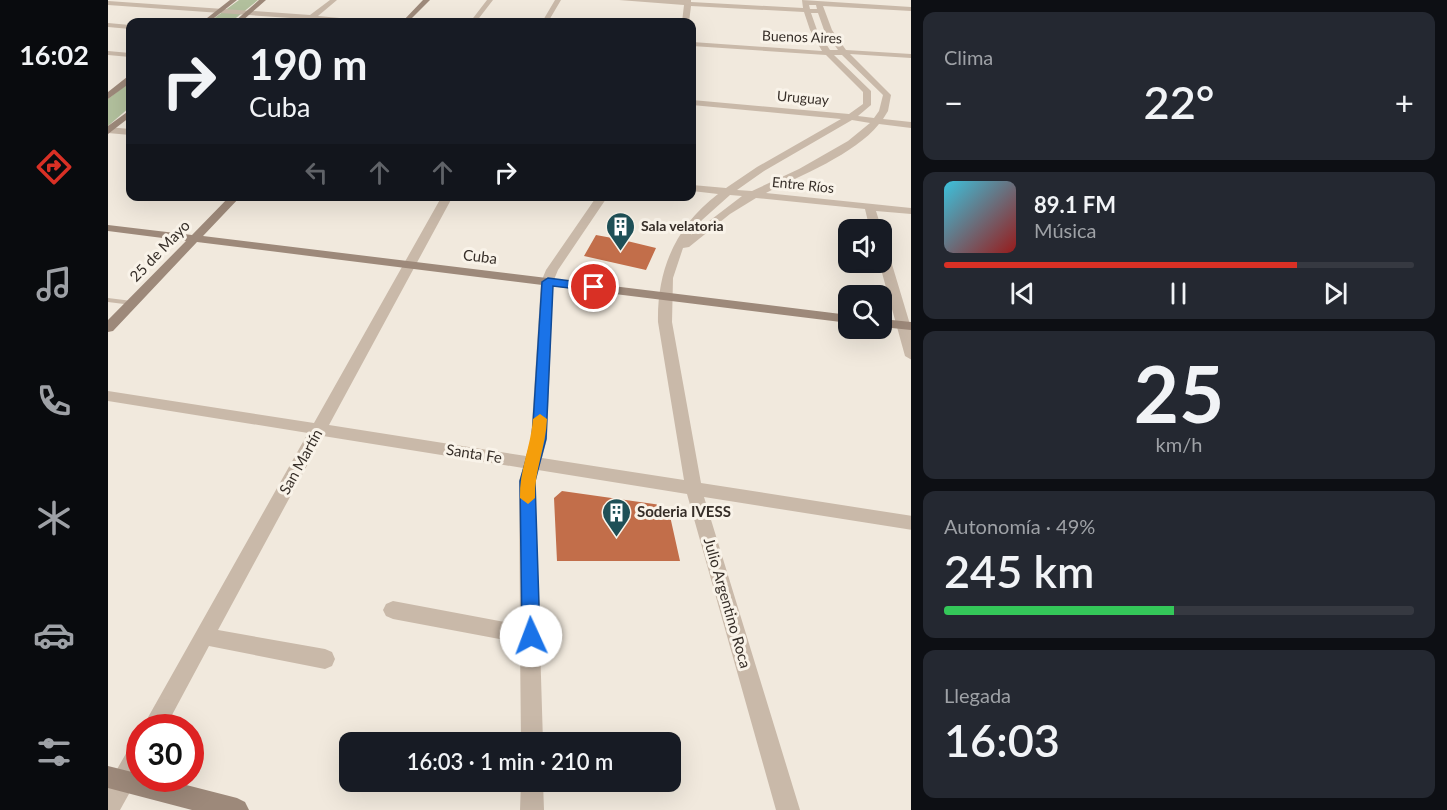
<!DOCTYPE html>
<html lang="es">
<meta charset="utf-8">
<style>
:root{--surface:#171b24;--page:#242831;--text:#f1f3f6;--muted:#9ea1a6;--line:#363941;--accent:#d93025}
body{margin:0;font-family:Lato,sans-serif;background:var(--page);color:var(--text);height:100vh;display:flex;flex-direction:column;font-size:22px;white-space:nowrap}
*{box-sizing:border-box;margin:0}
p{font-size:20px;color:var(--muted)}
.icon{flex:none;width:33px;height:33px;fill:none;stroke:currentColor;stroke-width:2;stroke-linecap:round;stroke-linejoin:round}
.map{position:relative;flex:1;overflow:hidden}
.panel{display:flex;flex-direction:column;gap:12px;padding:12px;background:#0d0f14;width:536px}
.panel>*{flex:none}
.hud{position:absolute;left:18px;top:18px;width:570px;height:183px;border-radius:12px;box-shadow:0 6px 24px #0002;background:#171b24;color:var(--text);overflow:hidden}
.controls{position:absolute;left:730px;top:219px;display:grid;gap:12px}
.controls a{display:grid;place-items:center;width:54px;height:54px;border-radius:12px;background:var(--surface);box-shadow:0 6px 24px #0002;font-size:30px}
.speed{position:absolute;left:18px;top:714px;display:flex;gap:12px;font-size:30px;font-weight:700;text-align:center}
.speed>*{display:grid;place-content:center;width:78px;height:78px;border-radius:50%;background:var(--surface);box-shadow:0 6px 24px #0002;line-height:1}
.speed .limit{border:9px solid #d22;background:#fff;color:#111}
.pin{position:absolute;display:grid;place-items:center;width:51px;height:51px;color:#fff;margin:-26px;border:3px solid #fff;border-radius:50%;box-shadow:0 2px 6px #0007}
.me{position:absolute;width:66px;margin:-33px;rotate:358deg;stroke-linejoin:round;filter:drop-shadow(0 0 4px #0008)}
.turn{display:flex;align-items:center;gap:21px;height:126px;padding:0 24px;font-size:27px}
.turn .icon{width:78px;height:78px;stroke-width:2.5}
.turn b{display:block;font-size:42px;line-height:51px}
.lanes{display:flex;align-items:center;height:57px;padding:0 24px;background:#0003;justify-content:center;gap:30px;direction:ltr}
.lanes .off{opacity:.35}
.big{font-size:45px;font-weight:600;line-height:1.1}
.panel .tile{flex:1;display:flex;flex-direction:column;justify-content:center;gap:9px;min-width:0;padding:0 21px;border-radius:12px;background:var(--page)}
.panel .dial{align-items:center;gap:0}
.dial b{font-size:78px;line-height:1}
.song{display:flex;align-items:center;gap:18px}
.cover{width:72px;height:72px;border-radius:9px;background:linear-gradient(135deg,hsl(190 70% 55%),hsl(0 70% 35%))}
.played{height:6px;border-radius:3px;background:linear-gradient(90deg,var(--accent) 75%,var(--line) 75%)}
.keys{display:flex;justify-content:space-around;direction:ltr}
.heat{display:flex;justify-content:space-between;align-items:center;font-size:33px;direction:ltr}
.charge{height:9px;border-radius:4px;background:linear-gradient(90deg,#34c759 49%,var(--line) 0)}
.trip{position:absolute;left:231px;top:732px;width:342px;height:60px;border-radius:12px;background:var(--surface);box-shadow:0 6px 24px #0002;font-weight:600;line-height:60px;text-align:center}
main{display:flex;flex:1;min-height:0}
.dock{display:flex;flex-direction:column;width:108px;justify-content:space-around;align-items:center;background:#090b0e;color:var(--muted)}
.dock .icon{width:42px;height:42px}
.dock .on{color:var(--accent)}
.dock b{font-size:27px;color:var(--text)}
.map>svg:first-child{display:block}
.green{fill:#b2c09d}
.building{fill:#c26e4a}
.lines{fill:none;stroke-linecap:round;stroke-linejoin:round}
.lane{fill:#c9b9a9;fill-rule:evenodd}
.street{fill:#c9b9a9;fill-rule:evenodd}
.secondary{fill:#9d897a;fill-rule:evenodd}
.route{fill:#1a73e8;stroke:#114b97;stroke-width:1.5}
.slow{fill:#f59e0b}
.labels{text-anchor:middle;stroke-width:6;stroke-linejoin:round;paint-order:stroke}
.far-street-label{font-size:14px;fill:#362e28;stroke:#f9f3e9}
.far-poi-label{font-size:14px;font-weight:bold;fill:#362e28;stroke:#f9f3e9;text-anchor:start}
.street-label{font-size:15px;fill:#362e28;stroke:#f9f3e9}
.poi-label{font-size:15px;font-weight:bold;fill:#362e28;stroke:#f9f3e9;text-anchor:start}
</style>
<main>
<nav class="dock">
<b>16:02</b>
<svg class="icon on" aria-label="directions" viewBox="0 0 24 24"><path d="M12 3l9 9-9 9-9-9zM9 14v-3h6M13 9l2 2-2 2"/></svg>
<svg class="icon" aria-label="music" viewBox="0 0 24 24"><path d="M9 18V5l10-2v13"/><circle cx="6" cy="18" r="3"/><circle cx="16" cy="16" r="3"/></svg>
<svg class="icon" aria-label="phone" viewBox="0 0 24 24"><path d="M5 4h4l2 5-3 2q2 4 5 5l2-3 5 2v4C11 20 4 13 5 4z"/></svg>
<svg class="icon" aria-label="climate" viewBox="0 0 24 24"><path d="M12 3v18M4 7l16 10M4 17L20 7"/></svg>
<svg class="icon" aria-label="car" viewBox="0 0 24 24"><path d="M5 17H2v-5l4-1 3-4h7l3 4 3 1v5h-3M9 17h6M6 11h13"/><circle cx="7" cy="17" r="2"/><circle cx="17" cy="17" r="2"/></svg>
<svg class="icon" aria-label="filters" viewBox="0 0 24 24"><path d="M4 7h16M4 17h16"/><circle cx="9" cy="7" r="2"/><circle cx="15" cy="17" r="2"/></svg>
</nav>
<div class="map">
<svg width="804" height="810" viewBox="0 0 804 810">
<rect width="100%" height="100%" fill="#f1e9dd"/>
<path class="green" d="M131,0H150L123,22H101Z
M22,82V107L0,126V99Z"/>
<path class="building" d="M488,235L515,240L548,248L538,270L476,256Z
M454,491L553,505L562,516L572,561H449L446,498Z"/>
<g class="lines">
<path class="lane" d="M0,298L24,301L28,303L24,305L0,302Z"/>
<path class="street" d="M222,0H229L210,16L275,22L205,19L200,22L197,19L0,5V1L202,15Z
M379,0H385L368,22H362Z
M447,0H453L440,22H434Z
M511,0H583V2L695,8L694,0L804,7V11L715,6L724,30L738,50L804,54V58L742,54L783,95L780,111L775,119L804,122V128L771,124C746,155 693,175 658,193L804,208V214L768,211L774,230H762L757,209L648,198L622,214L581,247L575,248L565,278L564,322L593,483L804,516V530L596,497L692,810H668L579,494L430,470L427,481L435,742H413L412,643L285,619L278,616L275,610L278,604L285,601L412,625L411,481L415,468L215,436L110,630L217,649L224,652L227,659L224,666L217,669L101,646L57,728H34L200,433L0,401V391L206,423L334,196H345L221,425L418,456L423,439L433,282L438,270L489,196H500L450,270L445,282L439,439L434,458L576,480L550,322C549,269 568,226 610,194L584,191V185L618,188L649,167L733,119L584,105V100L741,114L755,104V92L718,55L584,46V42L714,51L702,30L696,12L583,6L581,22H574L576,5ZM701,5H708L709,9H702ZM703,13H710L716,30L730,50H722L709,30ZM726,55H734L775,95L771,111L766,118L750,116L763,105V91ZM744,120L762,123L740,141L691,169L644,191L629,190L656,171ZM622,195L634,196L583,235L594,220Z
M0,23L22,25V29L0,27Z
M0,51L22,53V57L0,55Z
M0,127L22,129V135L0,133Z
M774,247L780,251L804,331V360L797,356L771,262H774Z
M32,740V774L12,810H0V785L24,743Z
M413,782H435L436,810H412Z"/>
<path class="secondary" d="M122,0H129L101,22H94Z
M151,0H158L133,22H126Z
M315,0H322L300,22H294Z
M19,77H22V83L0,99V92Z
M22,110V117L0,134V126Z
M122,196H133L95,236L741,315V323L89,242L5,331L0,332V320L78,241L0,231V225L84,235Z
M774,319L804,322V330L774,327Z
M0,766L32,774V778H51L129,798L137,802L141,810H84L0,788Z"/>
</g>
<path class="route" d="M440,278L486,284L491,287L486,291L445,286L438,439L427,481L432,636L430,642L423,644L417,642L414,636L412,481L424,439L434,282Z"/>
<path class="slow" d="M432,414L439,419C438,446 426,471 427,498L420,504L412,498C411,471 423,446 425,419Z"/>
<defs>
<symbol id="building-pin" viewBox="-11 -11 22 30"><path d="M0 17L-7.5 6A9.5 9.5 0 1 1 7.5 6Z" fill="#1f5057" stroke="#f9f3e9"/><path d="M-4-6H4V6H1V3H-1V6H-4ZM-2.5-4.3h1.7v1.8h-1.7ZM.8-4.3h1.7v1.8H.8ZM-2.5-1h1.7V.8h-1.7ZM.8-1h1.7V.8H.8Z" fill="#fff"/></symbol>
</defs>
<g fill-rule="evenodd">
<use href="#building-pin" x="496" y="210" width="33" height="45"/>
<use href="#building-pin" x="492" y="496" width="33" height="45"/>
</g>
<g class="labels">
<g class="far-street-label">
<text transform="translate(694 37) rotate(2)" y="5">Buenos Aires</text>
<text transform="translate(695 98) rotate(5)" y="5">Uruguay</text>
<text transform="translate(695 185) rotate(6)" y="5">Entre Ríos</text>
</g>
<g class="far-poi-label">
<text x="533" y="231">Sala velatoria</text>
</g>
<g class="street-label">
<text transform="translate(52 251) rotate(-46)" y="5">25 de Mayo</text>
<text transform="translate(372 257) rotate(7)" y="5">Cuba</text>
<text transform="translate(366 454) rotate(9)" y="5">Santa Fe</text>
<text transform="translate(193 462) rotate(-61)" y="5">San Martín</text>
<text transform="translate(619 603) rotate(74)" y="5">Julio Argentino Roca</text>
</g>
<g class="poi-label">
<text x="529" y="517">Soderia IVESS</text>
</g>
</g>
</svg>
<div class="controls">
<a><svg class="icon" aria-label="sound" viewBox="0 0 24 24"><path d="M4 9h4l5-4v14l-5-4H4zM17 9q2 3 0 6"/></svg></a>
<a><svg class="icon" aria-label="search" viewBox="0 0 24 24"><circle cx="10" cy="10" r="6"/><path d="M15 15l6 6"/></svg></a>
</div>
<div class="speed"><div class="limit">30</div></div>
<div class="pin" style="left:486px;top:287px;background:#d93025"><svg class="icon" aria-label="arrive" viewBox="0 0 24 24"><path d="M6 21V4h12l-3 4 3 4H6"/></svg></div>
<svg class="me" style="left:423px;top:636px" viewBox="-20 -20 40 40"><circle r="19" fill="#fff"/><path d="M0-13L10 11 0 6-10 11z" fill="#1a73e8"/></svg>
<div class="trip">16:03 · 1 min · 210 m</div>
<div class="hud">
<div class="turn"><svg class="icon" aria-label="right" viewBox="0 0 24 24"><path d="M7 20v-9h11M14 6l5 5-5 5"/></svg><div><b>190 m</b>Cuba</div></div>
<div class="lanes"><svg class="icon off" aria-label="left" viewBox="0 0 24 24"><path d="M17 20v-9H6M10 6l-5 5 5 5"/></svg><svg class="icon off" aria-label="ahead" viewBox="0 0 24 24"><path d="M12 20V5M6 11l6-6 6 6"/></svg><svg class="icon off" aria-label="ahead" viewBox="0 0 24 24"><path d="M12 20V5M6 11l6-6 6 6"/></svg><svg class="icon" aria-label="right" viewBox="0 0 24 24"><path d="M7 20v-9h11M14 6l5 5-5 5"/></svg></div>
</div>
</div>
<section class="panel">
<div class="tile"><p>Clima</p>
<div class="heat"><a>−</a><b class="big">22°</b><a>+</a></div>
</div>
<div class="tile">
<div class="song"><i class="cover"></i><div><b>89.1 FM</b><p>Música</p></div></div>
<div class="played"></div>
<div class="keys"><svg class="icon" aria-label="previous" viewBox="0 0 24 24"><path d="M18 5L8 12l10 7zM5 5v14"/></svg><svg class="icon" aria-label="pause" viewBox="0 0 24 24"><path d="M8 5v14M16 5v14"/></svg><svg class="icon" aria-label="next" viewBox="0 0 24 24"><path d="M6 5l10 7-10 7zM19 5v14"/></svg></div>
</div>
<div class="tile dial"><b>25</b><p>km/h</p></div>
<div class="tile"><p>Autonomía · 49%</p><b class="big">245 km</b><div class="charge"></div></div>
<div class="tile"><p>Llegada</p><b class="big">16:03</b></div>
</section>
</main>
